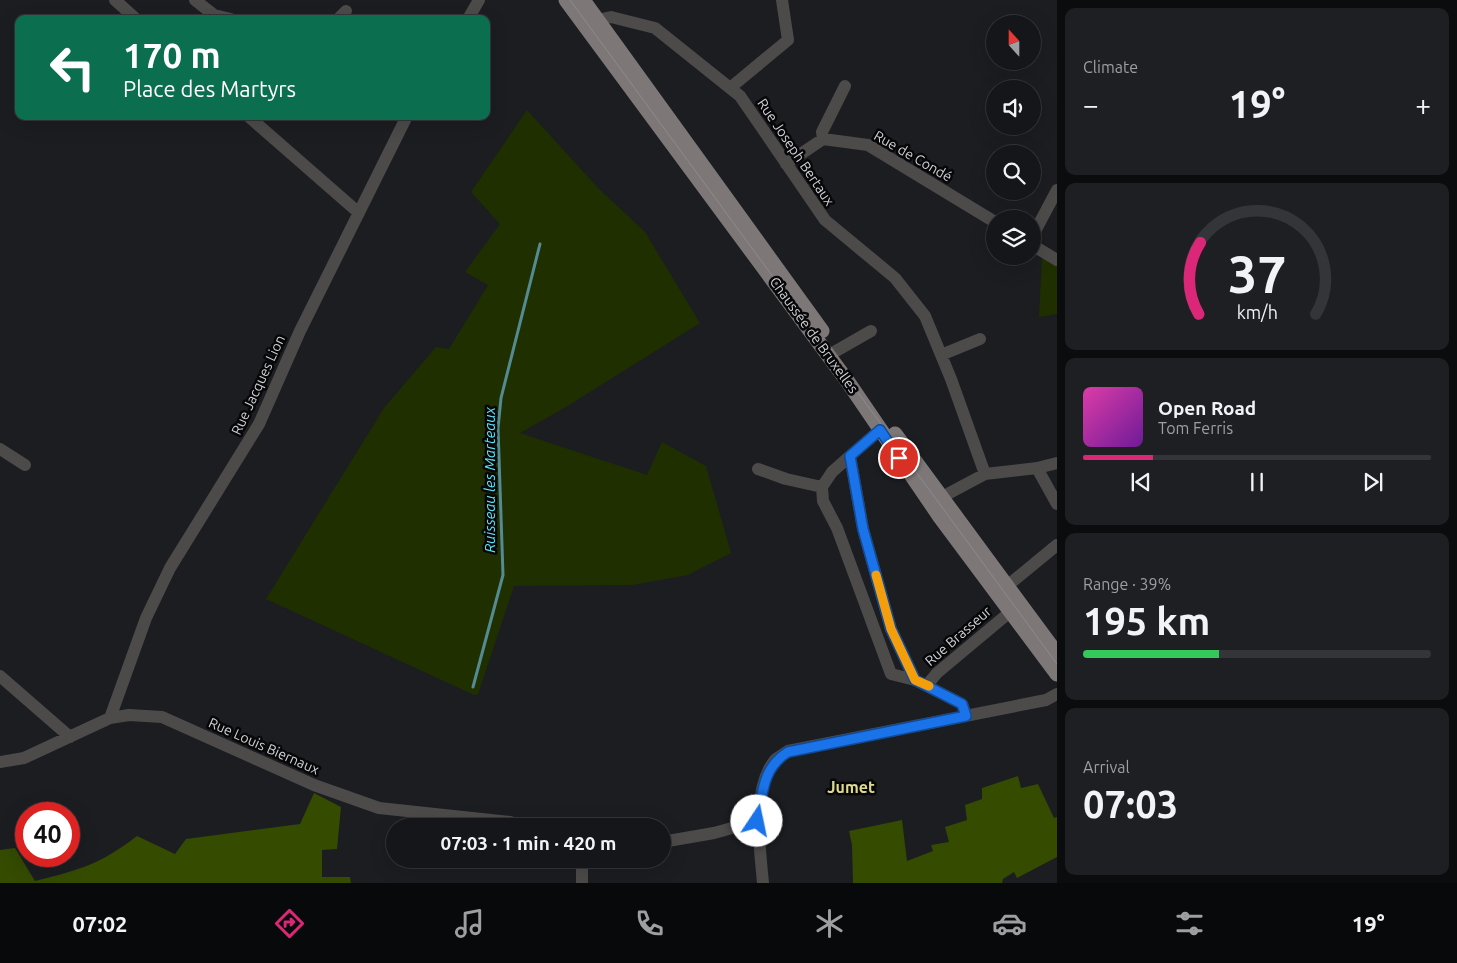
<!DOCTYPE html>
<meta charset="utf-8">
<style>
:root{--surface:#141619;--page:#1d1f22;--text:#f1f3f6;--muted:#9d9fa2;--line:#333538;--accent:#db2777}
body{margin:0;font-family:Ubuntu,sans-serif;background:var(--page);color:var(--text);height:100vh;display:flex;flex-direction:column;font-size:19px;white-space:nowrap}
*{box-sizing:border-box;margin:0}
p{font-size:16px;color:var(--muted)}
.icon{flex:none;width:28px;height:28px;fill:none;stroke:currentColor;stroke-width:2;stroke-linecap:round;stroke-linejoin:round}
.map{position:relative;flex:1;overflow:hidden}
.drawer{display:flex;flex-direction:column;gap:8px;padding:8px;background:#0b0c0e;width:400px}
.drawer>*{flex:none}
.banner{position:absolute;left:15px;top:15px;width:475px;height:105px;border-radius:10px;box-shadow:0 5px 20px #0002,0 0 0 1px var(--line);background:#0b6e4f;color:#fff;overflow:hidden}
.needle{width:32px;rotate:339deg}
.controls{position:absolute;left:986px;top:15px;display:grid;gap:10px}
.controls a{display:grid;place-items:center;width:55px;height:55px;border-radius:50%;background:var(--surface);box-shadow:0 5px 20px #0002,0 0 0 1px var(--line);font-size:25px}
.speed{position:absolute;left:15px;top:802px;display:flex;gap:10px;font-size:25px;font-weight:700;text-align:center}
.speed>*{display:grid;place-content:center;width:65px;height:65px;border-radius:50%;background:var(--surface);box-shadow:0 5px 20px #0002,0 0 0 1px var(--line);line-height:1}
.speed .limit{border:8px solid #d22;background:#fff;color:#111}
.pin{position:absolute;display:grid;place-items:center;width:42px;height:42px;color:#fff;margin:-21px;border:2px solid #fff;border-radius:50%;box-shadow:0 1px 5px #0007}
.me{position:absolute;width:55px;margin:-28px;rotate:11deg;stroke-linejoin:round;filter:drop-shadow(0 0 4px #0008)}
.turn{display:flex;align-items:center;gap:18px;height:105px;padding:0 25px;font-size:22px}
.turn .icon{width:65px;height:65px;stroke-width:2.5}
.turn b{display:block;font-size:35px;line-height:42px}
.big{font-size:38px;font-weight:700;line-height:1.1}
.drawer .card{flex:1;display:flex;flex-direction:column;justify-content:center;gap:8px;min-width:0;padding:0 18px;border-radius:10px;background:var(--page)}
.drawer .dial{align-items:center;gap:0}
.dial svg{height:130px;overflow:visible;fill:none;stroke:var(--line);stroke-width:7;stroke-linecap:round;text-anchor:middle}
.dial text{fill:var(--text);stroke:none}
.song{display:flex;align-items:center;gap:15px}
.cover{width:60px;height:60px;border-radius:8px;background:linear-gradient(135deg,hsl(320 70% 55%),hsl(280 70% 35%))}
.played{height:5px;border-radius:2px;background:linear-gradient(90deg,var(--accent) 20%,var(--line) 20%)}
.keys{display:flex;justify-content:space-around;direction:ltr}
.heat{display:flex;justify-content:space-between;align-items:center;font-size:28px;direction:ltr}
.charge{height:8px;border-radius:4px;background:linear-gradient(90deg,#34c759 39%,var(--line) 0)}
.trip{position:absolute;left:386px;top:818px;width:285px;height:50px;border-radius:25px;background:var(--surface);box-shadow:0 5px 20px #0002,0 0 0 1px var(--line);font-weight:700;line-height:50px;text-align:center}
.tabs{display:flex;height:80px;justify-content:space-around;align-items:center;background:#08090a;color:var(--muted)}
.tabs .icon{width:35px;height:35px}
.tabs .active{color:var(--accent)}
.tabs b{font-size:22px;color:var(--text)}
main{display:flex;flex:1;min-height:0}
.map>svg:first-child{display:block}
.green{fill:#1f2f00}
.forest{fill:#344b00}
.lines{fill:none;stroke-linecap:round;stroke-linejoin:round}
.stream{stroke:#548b92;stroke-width:3}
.minor{stroke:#4d4a4a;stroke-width:12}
.major{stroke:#7d7777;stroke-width:15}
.tram{stroke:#8b8c90;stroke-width:1}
.route-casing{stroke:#114b97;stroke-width:12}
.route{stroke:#1a73e8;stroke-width:9}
.slow{stroke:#f59e0b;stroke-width:9}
.labels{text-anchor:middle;stroke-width:5;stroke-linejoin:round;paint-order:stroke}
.street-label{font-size:14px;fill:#d1d2d5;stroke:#070709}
.water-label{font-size:15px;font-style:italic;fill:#57e6f7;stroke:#070709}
.quarter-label{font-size:16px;font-weight:bold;fill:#dedb8d;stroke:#070709}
</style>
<main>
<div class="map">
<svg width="1057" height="883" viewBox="0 0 1057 883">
<rect width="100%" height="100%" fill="#1b1d21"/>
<path class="green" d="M527,110L598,188L645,232L700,323L566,407L520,433L647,475L662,442L706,466L731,553L688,575L632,585L514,586L478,694L474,695L266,599L384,408L436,347L449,349L488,285L465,272L500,224L471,192Z
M1042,256L1057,265V314L1039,317Z"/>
<path class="forest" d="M1018,776L1021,788L1038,784L1054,818L1057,817V857L1017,878L1014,872L1003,879L1002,883H853L852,845L849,831L902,820L907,861L933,851L931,845L949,842L945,827L967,820L965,805L982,799V788Z
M314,793L341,807L337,849L322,850V877H350L351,883H0V850L15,848L35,881C79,870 101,864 137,836L175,854L186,839L300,824Z"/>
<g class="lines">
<path class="stream" d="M473,687L503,575L498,428L501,398L540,244"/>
<path class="minor" d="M115,0L136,19
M195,0L214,15L231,19
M338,19L346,11
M468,19L479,0
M591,24L597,20L611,17L655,28L740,96L825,220L895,278L925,316L951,379L985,474
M730,88L788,40L782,0
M248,116L359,213
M823,139L822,132L845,86
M786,164L823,139L868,145L995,222
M1032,237L1057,190
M1032,245L1057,260
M836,351L871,331
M941,355L980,339
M880,430L850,456L863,529L891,629L915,680L962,704L966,716
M0,449L25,465
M1037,468L1057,504
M758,469L786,479L822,487L832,472L850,456
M822,487L823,501L837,528L891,674L915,680
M942,497L985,474L1037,468L1057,463
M1001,591L1057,545
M0,676L70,737
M927,685L937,673L1010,612
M110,718L146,618L170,568L259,424L300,331L407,116
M0,762L24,758L110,718L129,715L162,717L314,785L379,808L510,822L524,826
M662,842L714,833L757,821
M582,883V859
M763,883C760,849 751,789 775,760C778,757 784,754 788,751L1046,700L1057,694"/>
<path class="major" d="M566,0L848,382L940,517L1057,674
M583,0L822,331
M895,434L1057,654"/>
<path class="tram" d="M570,0L1057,664"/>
</g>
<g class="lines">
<defs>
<path id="route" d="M757,821C763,793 762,768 788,752L966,716L962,704L915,680L891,629L863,529L850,456L880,430L899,458"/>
</defs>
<use href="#route" class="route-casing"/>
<use href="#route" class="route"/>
<path class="slow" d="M876,575L891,629L915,680L929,686"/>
</g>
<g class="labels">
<g class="street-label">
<text transform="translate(796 152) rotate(56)" y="5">Rue Joseph Bertaux</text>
<text transform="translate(913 156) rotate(30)" y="5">Rue de Condé</text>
<text transform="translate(814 335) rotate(54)" y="5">Chaussée de Bruxelles</text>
<text transform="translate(258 385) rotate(-65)" y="5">Rue Jacques Lion</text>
<text transform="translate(958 636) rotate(-41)" y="5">Rue Brasseur</text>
<text transform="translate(264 746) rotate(24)" y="5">Rue Louis Biernaux</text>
</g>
<g class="water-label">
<text transform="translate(490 480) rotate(-90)" y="5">Ruisseau les Marteaux</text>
</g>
<g class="quarter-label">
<text x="851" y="793">Jumet</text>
</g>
</g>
</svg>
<div class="controls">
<a><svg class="needle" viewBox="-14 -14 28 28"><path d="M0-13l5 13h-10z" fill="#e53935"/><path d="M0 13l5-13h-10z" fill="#9d9fa2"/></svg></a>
<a><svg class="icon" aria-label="sound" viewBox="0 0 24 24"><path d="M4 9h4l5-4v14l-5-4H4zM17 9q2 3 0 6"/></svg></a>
<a><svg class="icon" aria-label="search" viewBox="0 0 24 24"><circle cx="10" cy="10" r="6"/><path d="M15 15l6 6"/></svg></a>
<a><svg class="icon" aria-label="layers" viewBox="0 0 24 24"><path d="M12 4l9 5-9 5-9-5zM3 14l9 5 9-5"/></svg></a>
</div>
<div class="speed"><div class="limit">40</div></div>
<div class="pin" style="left:899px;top:458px;background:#d93025"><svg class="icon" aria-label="arrive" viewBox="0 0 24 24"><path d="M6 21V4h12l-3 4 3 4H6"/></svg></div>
<svg class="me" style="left:757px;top:821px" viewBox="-20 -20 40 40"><circle r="19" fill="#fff"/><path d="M0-13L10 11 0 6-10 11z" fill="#1a73e8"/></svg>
<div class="trip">07:03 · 1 min · 420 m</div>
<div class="banner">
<div class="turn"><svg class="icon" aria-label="left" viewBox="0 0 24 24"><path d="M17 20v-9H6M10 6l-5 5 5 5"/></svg><div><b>170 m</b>Place des Martyrs</div></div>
</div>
</div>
<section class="drawer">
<div class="card"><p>Climate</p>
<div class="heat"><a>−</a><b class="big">19°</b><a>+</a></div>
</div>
<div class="card dial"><svg viewBox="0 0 100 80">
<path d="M14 69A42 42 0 1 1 86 69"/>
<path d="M14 69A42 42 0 0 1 15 25" stroke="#db2777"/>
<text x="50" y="56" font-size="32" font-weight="700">37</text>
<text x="50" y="72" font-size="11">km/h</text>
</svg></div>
<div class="card">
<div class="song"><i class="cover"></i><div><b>Open Road</b><p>Tom Ferris</p></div></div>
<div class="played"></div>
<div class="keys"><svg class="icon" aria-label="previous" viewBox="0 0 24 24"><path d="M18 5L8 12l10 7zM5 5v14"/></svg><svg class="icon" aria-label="pause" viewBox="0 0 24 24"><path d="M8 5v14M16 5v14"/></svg><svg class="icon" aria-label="next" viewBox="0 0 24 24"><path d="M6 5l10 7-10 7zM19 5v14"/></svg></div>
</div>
<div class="card"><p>Range · 39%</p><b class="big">195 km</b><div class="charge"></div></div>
<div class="card"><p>Arrival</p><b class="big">07:03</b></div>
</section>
</main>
<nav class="tabs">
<b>07:02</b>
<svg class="icon active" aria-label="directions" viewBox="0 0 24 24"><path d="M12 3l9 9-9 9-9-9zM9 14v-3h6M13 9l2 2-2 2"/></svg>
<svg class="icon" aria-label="music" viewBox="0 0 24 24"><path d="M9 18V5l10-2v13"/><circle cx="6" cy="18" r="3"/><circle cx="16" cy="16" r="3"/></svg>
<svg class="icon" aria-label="phone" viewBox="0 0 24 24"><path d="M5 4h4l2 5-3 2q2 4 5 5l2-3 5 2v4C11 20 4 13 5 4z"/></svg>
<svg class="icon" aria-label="climate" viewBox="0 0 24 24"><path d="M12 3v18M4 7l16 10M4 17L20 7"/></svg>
<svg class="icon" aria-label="car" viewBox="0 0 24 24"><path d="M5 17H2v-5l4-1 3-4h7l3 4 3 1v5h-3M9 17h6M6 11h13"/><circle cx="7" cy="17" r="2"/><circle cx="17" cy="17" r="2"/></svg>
<svg class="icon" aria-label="filters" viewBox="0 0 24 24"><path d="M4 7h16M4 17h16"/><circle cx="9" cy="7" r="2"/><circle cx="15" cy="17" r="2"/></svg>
<b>19°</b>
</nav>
